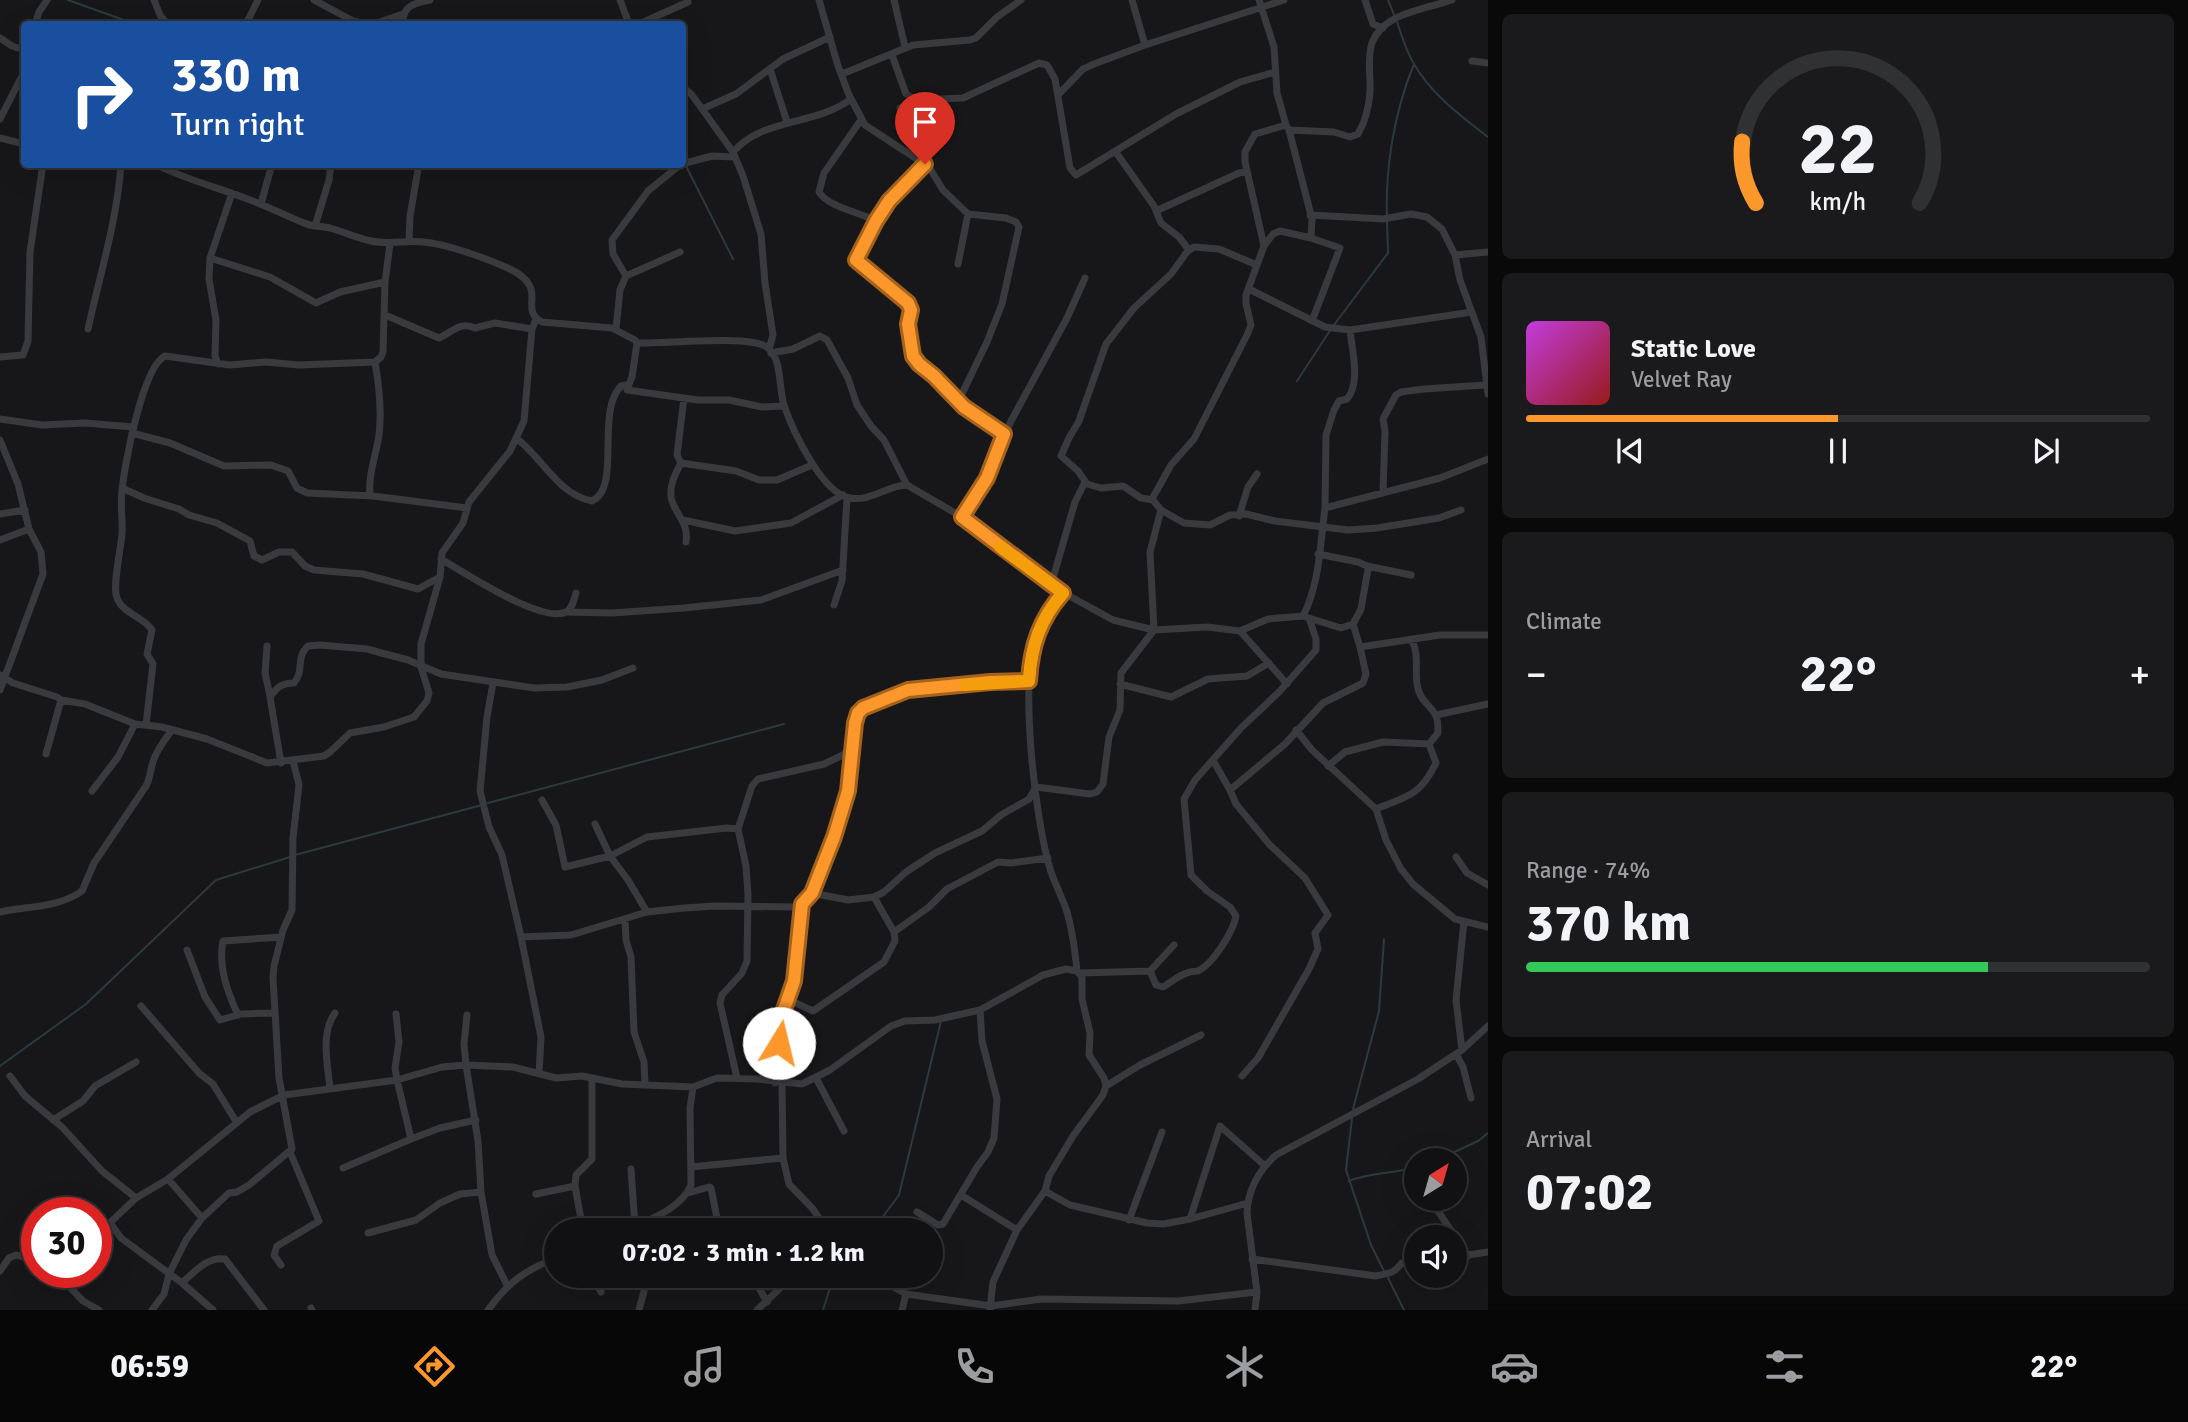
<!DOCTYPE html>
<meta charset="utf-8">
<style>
:root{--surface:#111113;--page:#1a1a1c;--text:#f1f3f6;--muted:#9c9da0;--line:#303133;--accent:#fc972c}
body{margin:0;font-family:Signika,sans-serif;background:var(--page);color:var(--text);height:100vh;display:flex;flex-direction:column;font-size:26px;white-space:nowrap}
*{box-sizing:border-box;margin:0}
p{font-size:23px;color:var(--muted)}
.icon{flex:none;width:38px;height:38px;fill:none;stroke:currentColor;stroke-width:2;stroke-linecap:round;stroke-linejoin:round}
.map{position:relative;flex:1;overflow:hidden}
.sheet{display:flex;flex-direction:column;gap:14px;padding:14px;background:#09090a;width:700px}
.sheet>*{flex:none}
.hud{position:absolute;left:21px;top:21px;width:665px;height:147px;border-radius:7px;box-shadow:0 7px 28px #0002,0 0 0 2px var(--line);background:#1a4fa0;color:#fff;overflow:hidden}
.needle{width:46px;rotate:37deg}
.buttons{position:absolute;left:1404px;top:1148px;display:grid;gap:14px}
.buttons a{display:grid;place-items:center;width:63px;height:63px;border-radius:50%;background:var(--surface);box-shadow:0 7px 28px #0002,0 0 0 2px var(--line);font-size:35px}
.speed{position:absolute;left:21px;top:1197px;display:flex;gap:14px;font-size:35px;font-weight:700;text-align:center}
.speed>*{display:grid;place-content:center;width:91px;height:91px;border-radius:50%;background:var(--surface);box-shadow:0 7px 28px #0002,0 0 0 2px var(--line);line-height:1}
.speed .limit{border:10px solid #d22;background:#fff;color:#111}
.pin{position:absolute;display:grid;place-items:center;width:60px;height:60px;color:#fff;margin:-72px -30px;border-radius:50% 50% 50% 0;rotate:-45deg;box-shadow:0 0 7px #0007}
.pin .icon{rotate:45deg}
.me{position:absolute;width:77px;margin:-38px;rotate:9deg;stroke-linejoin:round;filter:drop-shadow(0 0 5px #0008)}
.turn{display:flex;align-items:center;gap:24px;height:147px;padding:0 35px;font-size:32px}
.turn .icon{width:91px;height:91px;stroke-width:2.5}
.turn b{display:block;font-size:49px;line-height:60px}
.big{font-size:52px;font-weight:700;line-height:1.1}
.sheet .widget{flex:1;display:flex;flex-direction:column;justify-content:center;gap:10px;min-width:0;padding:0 24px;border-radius:10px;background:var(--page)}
.sheet .dial{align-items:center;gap:0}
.dial svg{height:182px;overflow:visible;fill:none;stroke:var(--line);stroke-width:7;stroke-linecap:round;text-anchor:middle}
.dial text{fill:var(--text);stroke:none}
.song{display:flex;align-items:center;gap:21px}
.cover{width:84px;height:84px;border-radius:10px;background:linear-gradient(135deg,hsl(290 70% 55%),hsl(0 70% 35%))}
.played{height:7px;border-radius:4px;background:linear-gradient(90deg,var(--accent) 50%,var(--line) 50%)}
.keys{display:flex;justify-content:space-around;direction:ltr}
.heat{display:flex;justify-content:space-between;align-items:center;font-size:38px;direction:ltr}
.charge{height:10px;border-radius:5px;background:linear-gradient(90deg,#34c759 74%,var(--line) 0)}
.trip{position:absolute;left:544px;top:1218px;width:399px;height:70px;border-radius:35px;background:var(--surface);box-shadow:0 7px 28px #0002,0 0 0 2px var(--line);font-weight:700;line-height:70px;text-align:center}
.tab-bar{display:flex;height:112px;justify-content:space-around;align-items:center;background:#070708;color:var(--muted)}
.tab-bar .icon{width:49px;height:49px}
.tab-bar .active{color:var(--accent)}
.tab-bar b{font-size:32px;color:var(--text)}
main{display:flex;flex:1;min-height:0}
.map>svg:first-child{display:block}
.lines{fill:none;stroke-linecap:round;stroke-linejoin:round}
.stream{stroke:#2c393e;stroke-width:2}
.street{stroke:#383a3e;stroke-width:7}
.route-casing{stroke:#a4621d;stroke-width:18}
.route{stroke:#fc972c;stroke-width:12}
.slow{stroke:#f59e0b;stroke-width:12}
</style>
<main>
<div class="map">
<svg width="1488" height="1310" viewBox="0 0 1488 1310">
<rect width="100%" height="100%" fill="#171719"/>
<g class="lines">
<path class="stream" d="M68,0L135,24
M1388,0L1395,17
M1397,22C1402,36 1406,51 1414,64C1431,94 1461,116 1488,137
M686,166L733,259
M1387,217C1385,166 1395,110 1414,64
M1334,325L1388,253L1387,222
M1297,381L1331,329
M488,803L784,724
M295,855L482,805
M0,1066L86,1004L216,880L290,857
M1353,1109L1379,1011L1384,939
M1352,1118L1346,1170L1371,1245L1385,1273
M1437,1160L1478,1141L1488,1133
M1349,1181C1371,1172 1394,1174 1416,1167
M873,1230L899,1195L941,1021
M1388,1278L1404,1310
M823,1310L829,1291L840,1276"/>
<path class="street" d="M154,0L160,15L167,24
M314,0L353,21L367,24
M620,0L629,24
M819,0L838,66L849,95L865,125L929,167L943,190L968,214L1006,218L1016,222L1019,227L1002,304L987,342L958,402
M894,0L905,47
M1132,0L1145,45
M1259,0L1274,47L1277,93L1286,125L1289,130L1312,219L1311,238L1280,231L1273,234L1264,246L1246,295V304L1251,325L1247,335L1194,439L1171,465L1152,499L1161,510L1184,523L1210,525L1230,515L1246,514L1275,521L1348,530L1377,528L1439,518L1461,510
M1365,0L1373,24L1383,28
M35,24L39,12L47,0
M246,24L258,0
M374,24L403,14
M403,24C402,6 414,3 430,0
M639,24L688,2L687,0
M0,38L12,46L24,50
M892,55L906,94L917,100L963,98L1039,63L1047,65L1055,79L1070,168L1076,175L1176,114L1240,82L1275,72
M1472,61L1488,63
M770,69L787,122
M842,74L913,45L970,40L976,38L997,17L1021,0
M682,86L692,95L733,152
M1058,95L1083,69L1094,64L1145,45L1284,0
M900,108L917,100
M702,109L736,94L783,59L830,37
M0,119L24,72
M861,120L824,173L819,192C828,207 859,212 876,221
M1289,130L1334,132L1350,137L1358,134C1365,122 1369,106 1370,92C1371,62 1361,38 1394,19C1411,10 1434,6 1452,0
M0,138L24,144
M1115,151L1154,206L1161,223L1179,237L1189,250
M155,164C184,179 216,187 245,198C265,205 284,215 304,223C312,227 321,226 330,228C344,232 357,238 371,241C389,245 406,240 424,242C447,244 488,259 510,269C551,289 517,309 542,322L612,328L635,340L637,343C664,344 745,335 765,346C783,356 778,387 784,405C792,429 822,494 850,498C870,502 888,485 907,485L962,517L1064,593L1113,620L1154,630L1207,627L1240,631L1268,619L1303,616C1320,583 1320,544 1325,508L1440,478L1488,459
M682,164L712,156L733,157
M925,165L889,201L876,221L856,260L908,303C911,311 908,317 908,325C909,338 912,353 919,364L964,407L1005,434
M261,204L272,164
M1156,211L1239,173L1247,172
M1310,215L1383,219L1411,214L1427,217L1442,229L1455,255L1460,280L1481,337L1488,394
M315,226L329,180L331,164
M1311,238L1340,248L1312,321
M409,241L410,216L419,164
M1264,246L1245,162V152L1255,134L1286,125
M1455,255L1488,252
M210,258L270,277L316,303L340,292L385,282
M958,264L968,214
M626,276L613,254L612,240L648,191L681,164
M1249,289L1325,327L1350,330L1472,312
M385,315L439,338C453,332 459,321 475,328L495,323L532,329
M88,329C100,274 117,221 121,164
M616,329L620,290L626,276L680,252
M769,349L773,335L765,283L761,234L743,176L733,152C764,117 815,126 851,99
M771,353L793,349L820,336L827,340L848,378L857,405L871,426L884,440L907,485
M0,357L23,355L28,341L30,252L43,164
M218,364L215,356L216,320L209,279L210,258L232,193
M627,389L632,377L637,343
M684,398L677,455L681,463C675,474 668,488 672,501C677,516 689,524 686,542
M0,419L42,425L85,423L133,427
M132,433L170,443L224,466L271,465L288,471L297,488L307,493L373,496L467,508
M516,438C543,458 557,494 592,501C622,488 595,412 621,386L626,385L627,390L698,400H729L762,407L784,406
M0,440L18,484L29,529L0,540
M681,463L736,471L759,480H777L812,465
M122,488L144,498L179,509L189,515L217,523L250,541L254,556L262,560L279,552H292L305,566L314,570L363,574L418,589L440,577
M1383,493L1385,431L1383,419L1396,395L1401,392L1424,389L1486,385
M370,496C368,474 376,456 379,435C382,411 379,385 375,362
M1153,500L1141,498L1123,486L1101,488L1087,484L1078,471L1061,456L1069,438L1079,421L1106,344L1134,308L1171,274L1187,252L1194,247L1219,249L1257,265
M1325,508L1326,435L1334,410L1339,401L1347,399C1361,383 1352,350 1350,330
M0,514L25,510
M1239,516L1248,487L1257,474
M962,517L987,478L1011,421L1067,318L1085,278
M683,520L735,531L791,523L843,495
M441,559C463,572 542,624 566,612C572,609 574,600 576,593
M1367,566L1411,575
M1051,585L1075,502L1085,482
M834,605L842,581L847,498
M567,612L612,613L684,608L761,600L843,570
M1309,618L1341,628L1353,624L1361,609L1368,569L1367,566L1358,562L1318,554
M1353,624L1360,647
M1240,631L1287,684
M1412,640C1419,655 1415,668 1417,684C1419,701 1431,705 1436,716C1438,720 1438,728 1438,733L1429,744
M267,646L265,673L270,696
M0,675L13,683L57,697L61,700L85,704L135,724L162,727L207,739L267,763L324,756L330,752L350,733L384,727L414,717L427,701L429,693L421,667V644L440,577L442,553L463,523L469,502L510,451L524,421L532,329L536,319
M493,683L487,717L480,791L489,827L502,855L521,937L571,935L647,912L684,908L714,906L794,907L802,904L812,893L848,900L874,897L884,892L906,872L935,853L982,831L1001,815L1029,799L1036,787L1090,794L1097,792L1103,784L1109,737L1120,710L1121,673L1154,630L1150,552L1161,510
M1120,684L1171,697L1208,679L1247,676L1269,663
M0,690L43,574L41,552L29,529
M1436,715L1488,704
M146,725L153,664L147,654L152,630C143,616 123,614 117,598C112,586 121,549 122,534C123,520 120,506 122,491C124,466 143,366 165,356L230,365L266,362L299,365L375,362L381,357L383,352L385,282L390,244
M1296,730L1312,750L1376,809L1386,840L1401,869L1413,884L1455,919L1488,927
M46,754L61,700
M1214,762L1230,790
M281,763L270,697C277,687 282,683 294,683C305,670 295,658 308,646L320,645L367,649L408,660L441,674L534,688L567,687L602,680L633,668
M1328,766L1345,752L1383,742L1429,744
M92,791L118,757L135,724
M542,800L556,825L565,867L610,856L595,824
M1376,809C1408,796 1420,796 1436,763L1429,744
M1456,857L1467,873L1488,885
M812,893L834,837L848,791L852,746
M0,912C28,906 58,908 82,891L94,863L146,786C151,777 150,768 154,759C158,748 165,739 172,730
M647,912L628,880L610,856L647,837L727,828L738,829
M625,919L626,940L631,957L634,1032L644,1062L645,1084
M894,932L929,907L947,889L998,862L1011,863L1048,858
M521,937L541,1037L539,1074
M187,950L205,997L220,1020L241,1014L275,1013
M1150,971L1156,985L1163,987C1170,983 1179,975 1187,973C1191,971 1195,972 1198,971C1213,964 1233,932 1236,916L1230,907L1207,891L1191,875L1184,799L1195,780L1241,728L1279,692L1316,650V639L1309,618L1303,616
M1080,973L1150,971L1174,945
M787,999L813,1011L884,962L895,941L894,932L874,897
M141,1006L199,1073L213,1084L237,1123
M238,1015C227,991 218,967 223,941L281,937
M467,1015L464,1044L466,1065L478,1141L481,1192L492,1255L507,1285
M1462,1050L1456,1000L1464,921
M1456,1054L1463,1067L1471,1098
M10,1076L25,1096L62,1127L102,1171L136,1198
M1242,1076L1258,1058L1309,969L1318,949L1315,933L1328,915L1305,878L1269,844L1236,804L1230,790L1285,744L1323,703L1363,683L1366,674L1360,647L1440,635H1488
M737,1078L720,1003L722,995L742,973L747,961L748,895L746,866L738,829L752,786L758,779L824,764L843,755L852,745L858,713L863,708L908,690L991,682L1029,681
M816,1078L844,1131
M775,1083L780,1021L794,981L802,904
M782,1084L783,1158L789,1184L813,1209L827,1230
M1106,1086L1140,1065L1201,1035
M330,1089C328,1066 320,1033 335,1013
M53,1120L83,1101L95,1086L136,1062
M411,1139L440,1128L476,1120
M691,1167L783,1158
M343,1168L411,1139L397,1080L395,1068L399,1042L396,1014
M631,1169L635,1227
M1415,1173L1416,1175
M168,1179L202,1218
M1045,1191L1070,1205L1147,1223L1163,1224L1190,1219L1248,1203
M688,1193L709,1187L711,1188L718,1223L722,1230
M536,1194L575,1186
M961,1195L1017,1230
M1430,1199L1468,1256
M917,1212L938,1225L943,1224L977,1167L988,1152L994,1138L997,1099L982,1041L980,1010
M1190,1219L1220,1126L1264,1165
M1129,1220L1162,1132
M111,1224L121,1238L182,1283L213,1310
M583,1230L575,1186L576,1175L592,1159V1079
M628,1230C649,1220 682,1208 691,1185L690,1108L693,1087L717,1078L757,1079L802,1084L830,1070L891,1026L905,1021L935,1020L980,1010L1043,975L1066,969L1077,971C1075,951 1073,932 1067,912C1063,899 1056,886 1051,872C1035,822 1018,676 1038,628C1044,614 1054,604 1064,593
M368,1233L416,1220L440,1203L460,1194L481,1192
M96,1236L136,1198L168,1179L250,1112L284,1095L397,1080L442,1067L466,1065L513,1067L556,1078L582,1076L622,1084L693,1087
M1454,1257L1488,1252
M1252,1259L1376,1276C1390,1273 1393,1274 1402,1263L1416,1260
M281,1265L274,1255L277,1246L319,1221L290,1152
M0,1271L9,1258L16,1255L24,1257L37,1267
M44,1272C55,1281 64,1284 74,1272
M592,1276L601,1292
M752,1276L767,1302
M875,1276L906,1294L991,1306L1041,1299L1178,1301L1257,1292
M64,1281L83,1301L99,1310
M182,1283C194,1272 208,1256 225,1259L264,1310
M311,1308L312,1310
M152,1310L164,1294L169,1274L186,1240L202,1218L229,1193L237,1192L249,1185L292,1149L279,1078L273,978L274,966L283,930L292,910L293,838L299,785L293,761
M488,1310C506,1285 526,1268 556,1259
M639,1310L648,1276
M757,1310L793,1276
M902,1310L906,1294
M990,1310L993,1282L1017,1230L1045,1191L1049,1176L1073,1136L1103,1095L1106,1086L1104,1078L1089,1055L1090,1033L1082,999V977L1077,971
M1255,1310L1257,1292L1247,1213C1248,1189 1258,1171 1276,1155L1418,1079L1462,1050L1488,1026"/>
</g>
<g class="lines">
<defs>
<path id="route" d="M779,1043L780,1021L794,981L802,904L812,893L834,837L848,791L855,723L858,713L863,708L908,690L990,682L1029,681C1031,646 1040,619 1063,593L962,517L987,478L1004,434L964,407L934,376L919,364L913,356L908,324L911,310L908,303L856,260L876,221L889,201L925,164"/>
</defs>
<use href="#route" class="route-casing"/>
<use href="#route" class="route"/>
<path class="slow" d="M965,685L1029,681C1031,646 1040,619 1063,593L1000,547"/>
</g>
</svg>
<div class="buttons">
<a><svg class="needle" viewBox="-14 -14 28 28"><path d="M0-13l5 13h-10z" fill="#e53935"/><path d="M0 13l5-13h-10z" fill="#9c9da0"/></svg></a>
<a><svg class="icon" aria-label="sound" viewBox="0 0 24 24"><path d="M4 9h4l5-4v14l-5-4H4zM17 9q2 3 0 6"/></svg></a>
</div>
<div class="speed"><div class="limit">30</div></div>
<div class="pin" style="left:925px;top:164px;background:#d93025"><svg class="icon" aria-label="arrive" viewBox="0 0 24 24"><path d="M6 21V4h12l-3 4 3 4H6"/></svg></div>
<svg class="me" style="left:779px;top:1043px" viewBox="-20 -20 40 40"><circle r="19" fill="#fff"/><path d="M0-13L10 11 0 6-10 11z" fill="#fc972c"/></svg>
<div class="trip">07:02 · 3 min · 1.2 km</div>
<div class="hud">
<div class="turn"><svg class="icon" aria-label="right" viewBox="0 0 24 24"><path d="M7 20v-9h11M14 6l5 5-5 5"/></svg><div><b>330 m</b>Turn right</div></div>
</div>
</div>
<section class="sheet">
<div class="widget dial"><svg viewBox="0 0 100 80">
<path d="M14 69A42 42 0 1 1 86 69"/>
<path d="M14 69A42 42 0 0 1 8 42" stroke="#fc972c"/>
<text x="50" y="56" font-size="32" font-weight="700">22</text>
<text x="50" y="72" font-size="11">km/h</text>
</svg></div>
<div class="widget">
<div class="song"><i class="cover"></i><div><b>Static Love</b><p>Velvet Ray</p></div></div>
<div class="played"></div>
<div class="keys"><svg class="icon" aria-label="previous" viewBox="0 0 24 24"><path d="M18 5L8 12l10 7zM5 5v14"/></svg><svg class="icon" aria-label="pause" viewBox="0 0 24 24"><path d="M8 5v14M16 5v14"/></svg><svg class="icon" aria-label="next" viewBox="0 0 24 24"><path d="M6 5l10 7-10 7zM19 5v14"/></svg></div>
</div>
<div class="widget"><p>Climate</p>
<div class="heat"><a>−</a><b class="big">22°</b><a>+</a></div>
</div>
<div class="widget"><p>Range · 74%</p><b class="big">370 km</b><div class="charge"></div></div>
<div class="widget"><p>Arrival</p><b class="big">07:02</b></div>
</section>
</main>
<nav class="tab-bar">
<b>06:59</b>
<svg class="icon active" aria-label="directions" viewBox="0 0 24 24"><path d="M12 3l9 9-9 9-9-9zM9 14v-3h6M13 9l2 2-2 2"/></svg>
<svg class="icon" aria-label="music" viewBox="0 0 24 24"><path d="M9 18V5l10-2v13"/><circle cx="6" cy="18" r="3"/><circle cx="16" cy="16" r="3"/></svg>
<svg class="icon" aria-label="phone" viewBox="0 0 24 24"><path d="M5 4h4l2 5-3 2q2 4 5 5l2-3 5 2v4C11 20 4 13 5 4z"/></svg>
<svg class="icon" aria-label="climate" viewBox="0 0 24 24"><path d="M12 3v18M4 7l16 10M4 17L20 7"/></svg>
<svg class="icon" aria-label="car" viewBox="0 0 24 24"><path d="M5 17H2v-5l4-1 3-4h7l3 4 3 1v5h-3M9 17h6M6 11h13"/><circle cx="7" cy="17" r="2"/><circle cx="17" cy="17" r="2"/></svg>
<svg class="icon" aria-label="filters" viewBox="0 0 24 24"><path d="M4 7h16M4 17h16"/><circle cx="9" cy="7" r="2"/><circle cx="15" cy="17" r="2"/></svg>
<b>22°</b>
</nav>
